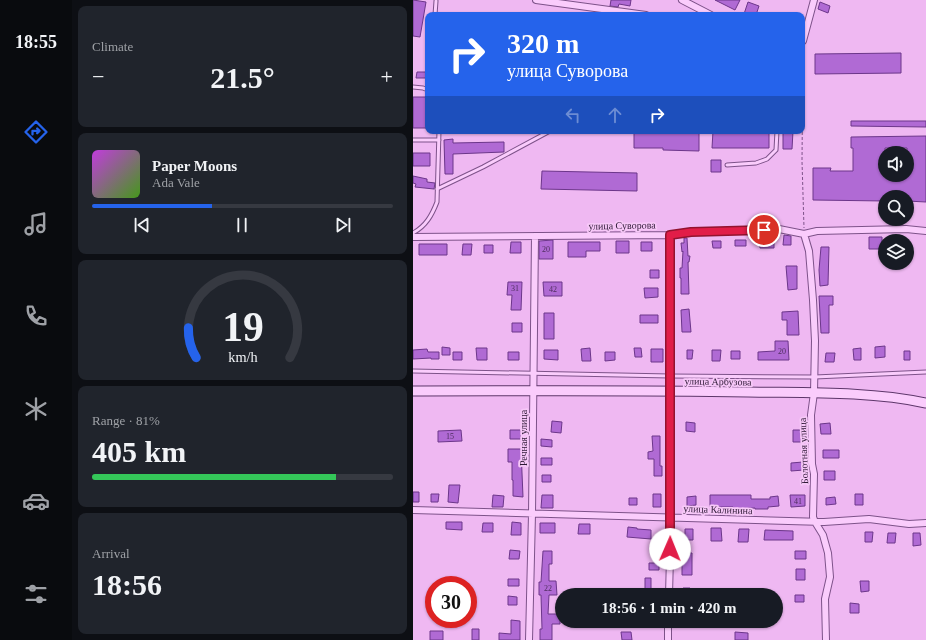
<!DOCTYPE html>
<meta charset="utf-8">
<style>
:root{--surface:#171b24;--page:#20242c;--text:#f1f3f6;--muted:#9ea1a6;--line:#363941;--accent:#2563eb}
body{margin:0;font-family:"Times New Roman",serif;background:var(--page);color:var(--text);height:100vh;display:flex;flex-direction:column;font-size:15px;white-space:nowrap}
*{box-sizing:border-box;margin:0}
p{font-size:13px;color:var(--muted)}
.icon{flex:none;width:22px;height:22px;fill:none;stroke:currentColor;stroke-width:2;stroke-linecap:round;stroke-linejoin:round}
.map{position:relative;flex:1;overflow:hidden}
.details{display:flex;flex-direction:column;gap:6px;padding:6px;background:#0d0f14;width:341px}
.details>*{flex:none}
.banner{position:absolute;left:12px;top:12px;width:380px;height:122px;border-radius:8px;box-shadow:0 1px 3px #0004;background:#2563eb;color:#fff;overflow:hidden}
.fabs{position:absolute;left:465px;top:146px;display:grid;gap:8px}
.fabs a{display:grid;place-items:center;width:36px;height:36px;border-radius:50%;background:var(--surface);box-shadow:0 1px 3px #0004;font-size:20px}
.speed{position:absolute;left:12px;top:576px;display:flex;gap:8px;font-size:20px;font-weight:700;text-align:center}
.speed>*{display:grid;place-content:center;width:52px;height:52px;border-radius:50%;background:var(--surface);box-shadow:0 1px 3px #0004;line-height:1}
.speed .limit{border:6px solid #d22;background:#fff;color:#111}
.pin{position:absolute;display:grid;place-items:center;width:34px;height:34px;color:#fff;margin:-17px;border:2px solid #fff;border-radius:50%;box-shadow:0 1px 4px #0007}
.me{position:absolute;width:44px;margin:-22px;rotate:1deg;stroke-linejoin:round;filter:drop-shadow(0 0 3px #0008)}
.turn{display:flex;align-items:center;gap:14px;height:84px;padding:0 16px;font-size:18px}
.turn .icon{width:52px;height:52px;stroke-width:2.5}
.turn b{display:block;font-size:28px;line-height:34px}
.lanes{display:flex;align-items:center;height:38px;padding:0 16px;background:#0003;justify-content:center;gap:20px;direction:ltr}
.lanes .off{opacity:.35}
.big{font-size:30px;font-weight:800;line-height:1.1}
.details .tile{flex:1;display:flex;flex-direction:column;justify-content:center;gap:6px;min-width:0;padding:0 14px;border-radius:8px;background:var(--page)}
.details .dial{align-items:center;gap:0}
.dial svg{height:104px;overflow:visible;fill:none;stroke:var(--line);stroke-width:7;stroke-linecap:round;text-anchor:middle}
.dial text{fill:var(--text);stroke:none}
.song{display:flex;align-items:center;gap:12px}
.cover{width:48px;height:48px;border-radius:6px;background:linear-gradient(135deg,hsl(290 70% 55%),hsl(100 70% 35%))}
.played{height:4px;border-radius:2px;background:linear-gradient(90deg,var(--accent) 40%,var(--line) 40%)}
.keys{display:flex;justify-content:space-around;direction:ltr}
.heat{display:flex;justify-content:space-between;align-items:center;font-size:22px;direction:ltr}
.charge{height:6px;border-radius:3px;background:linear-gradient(90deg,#34c759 81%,var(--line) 0)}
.trip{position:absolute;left:142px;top:588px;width:228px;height:40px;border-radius:20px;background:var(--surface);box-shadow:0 1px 3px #0004;font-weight:800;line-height:40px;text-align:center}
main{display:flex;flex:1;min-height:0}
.dock{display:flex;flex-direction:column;width:72px;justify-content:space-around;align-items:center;background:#090b0e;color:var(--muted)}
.dock .icon{width:28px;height:28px}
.dock .on{color:var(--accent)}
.dock b{font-size:18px;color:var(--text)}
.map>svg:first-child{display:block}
.building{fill:#b06ad4;stroke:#6c368a;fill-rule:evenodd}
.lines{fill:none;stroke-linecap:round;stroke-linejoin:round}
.lane-casing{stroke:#7d5289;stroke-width:5}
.street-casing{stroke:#7d5289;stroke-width:8}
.secondary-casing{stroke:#5d366a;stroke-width:11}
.path{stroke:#7d5289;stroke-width:1;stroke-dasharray:3 2;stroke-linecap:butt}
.lane{stroke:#faccfc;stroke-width:3}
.street{stroke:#faccfc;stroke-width:6}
.secondary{stroke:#faccfc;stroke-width:9}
.route-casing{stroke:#92132f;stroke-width:10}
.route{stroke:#e11d48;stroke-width:7}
.labels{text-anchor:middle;stroke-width:3.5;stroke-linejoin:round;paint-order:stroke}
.number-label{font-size:8px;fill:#4e2d5e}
.street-label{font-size:10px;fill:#2e1936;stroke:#f7c8f8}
</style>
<main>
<nav class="dock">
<b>18:55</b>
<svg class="icon on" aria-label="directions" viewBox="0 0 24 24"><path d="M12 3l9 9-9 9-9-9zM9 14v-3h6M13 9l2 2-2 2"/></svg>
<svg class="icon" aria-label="music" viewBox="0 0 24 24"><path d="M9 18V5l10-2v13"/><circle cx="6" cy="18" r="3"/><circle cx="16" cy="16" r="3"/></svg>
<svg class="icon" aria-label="phone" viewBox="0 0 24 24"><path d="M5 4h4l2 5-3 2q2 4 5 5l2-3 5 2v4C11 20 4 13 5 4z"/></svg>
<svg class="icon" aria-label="climate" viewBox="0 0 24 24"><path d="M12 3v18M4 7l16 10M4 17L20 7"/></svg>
<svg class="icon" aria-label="car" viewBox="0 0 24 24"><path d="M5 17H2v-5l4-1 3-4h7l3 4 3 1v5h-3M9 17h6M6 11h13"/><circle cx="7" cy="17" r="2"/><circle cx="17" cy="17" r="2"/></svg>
<svg class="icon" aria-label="filters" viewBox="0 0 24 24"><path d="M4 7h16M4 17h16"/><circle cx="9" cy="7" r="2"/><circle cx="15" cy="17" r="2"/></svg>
</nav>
<section class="details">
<div class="tile"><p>Climate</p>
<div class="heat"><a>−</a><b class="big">21.5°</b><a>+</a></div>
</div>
<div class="tile">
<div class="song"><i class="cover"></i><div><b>Paper Moons</b><p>Ada Vale</p></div></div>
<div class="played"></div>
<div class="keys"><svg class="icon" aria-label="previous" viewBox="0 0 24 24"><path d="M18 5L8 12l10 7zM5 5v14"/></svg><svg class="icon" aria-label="pause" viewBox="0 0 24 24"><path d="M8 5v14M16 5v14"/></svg><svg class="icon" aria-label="next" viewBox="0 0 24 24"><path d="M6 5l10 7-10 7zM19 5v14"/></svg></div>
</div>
<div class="tile dial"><svg viewBox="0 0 100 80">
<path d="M14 69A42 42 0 1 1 86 69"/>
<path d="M14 69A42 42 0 0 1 8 46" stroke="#2563eb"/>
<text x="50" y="56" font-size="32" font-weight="700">19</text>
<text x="50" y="72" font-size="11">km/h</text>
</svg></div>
<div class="tile"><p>Range · 81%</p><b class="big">405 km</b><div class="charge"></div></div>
<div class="tile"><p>Arrival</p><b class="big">18:56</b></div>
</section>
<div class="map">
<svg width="513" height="640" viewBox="0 0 513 640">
<rect width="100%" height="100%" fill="#efb8f2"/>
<path class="building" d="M0,0L13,2L7,37L0,36Z
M198,0H218L217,6L206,4L205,7L197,6Z
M302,0H327L322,10Z
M335,2L346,6L343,15L331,14Z
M407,2L417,6L415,13L405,9Z
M488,53V73L402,74V54Z
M4,72H14V78H3Z
M0,97H15V128H0Z
M438,121H513V127L438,126Z
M221,131H286V151L250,150V148H221Z
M300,131H356V148H299Z
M370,131H380L379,149H370Z
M513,136V202L494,201V197H472V201L400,200V168H418L417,171H440V148H438V137ZM472,148H494V175H472Z
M40,139V143L91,142V152L40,154V174H32L31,140Z
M0,153H17V166H0Z
M298,160H308V172H298Z
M129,171L224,173V191L128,189Z
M0,176L14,179V182L22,183L21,189L2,187L3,184L0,183Z
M371,235L378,236V245H370Z
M456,237H469V249H456Z
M271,238H274L275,256H277L276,262H275L276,294H268V278H267V268H269L270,251L269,252L268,243H271Z
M346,239H361V248H347Z
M140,240V259H126V241Z
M322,240H333V246H322Z
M203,241H216V253H203Z
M299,241H308V248H300Z
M98,242H108V253H97Z
M155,242H187V251H173V257H155Z
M228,242H239V251H228Z
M6,244H34V255H6Z
M50,244H59L58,255H49Z
M71,245H80V253H71Z
M408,247H416L415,285L407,286L406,270Z
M373,266H384V289L375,290Z
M237,270H246V278H237Z
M95,282H109L108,310H98L99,295H94Z
M130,282H149V296H131Z
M231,288H245V297L232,298Z
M406,296H420V305H416V333H408Z
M276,309L278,332H269L268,310Z
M385,311L386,335H374V320H369V312Z
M131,313H141V339H131Z
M227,315H245V323H227Z
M99,323H109V332H99Z
M362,341H375L376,360H345V352L362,351Z
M472,346V357L462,358V347Z
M29,347L37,348V355H29Z
M63,348H74V360H64Z
M177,348L178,361H169L168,349Z
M221,348H228L229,357H222Z
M448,348V360H441L440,349Z
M14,349L15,352H26V359H18V358L0,359V350Z
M238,349H250V362H238Z
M131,350H145V360L131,359Z
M274,350H280L279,359H274Z
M299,350H308L307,361H299Z
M318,351H327V359H318Z
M491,351H497V360H491Z
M40,352H49V360H40Z
M95,352H106V360H95Z
M192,352H202V360L192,361Z
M413,353H422L421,362H412Z
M139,421L149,422L148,433L138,432Z
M273,422L282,423V432L273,431Z
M417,423L418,434H408L407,424Z
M48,430L49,441L25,442V431Z
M97,430H108V439H97Z
M380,430H388V442H380Z
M239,436H247V466H249V476H241V459H235V452L240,451Z
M128,439L139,440V447L128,446Z
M95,449H108L110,497L100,496V480H99V462H95Z
M410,450H426V458H410Z
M128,458H139V465H128Z
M390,462L391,470L378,471V463Z
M411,471H422V480H411Z
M129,475H138V482H129Z
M36,485H47L45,503L35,502Z
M0,492H6V502H0Z
M18,494H26L25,502H18Z
M240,494H248V507H240Z
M442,494H450V505H442Z
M80,495L91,496L90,507H79Z
M129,495H140V508H128Z
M297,495H338V499H357V497L365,496L366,506L355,507V509H342V508L320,509V507H297Z
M377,495H392V506L378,507Z
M283,496V505L274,506V497Z
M422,497L423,504L413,505V498Z
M216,498H224V505H216Z
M33,522H49V530L33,529Z
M99,522L108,523V535H98Z
M70,523H80V532H69Z
M127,523H142V533H127Z
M166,524H177V534H165Z
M215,527L224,528V529L238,530V539L214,537Z
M298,528H308L309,541H298Z
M272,529H280V540H272Z
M326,529H336L335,542H325Z
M352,530L380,531V540H351Z
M452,532H460L459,542H452Z
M475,533H483L482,543H474Z
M500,533H507L508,545L500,546Z
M97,550L107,551L106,559H96Z
M130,551H139V564H136V581H143L144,595H136L135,614H147V624H139V640H127V629H129L128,595H126V582H128Z
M382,551H393V559H382Z
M269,553H279V575H269Z
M236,563H246V570H236Z
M383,569H392V580H383Z
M232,578H238V590H244V595H228V590H232Z
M95,579H106V586H95Z
M447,581H456V591L448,592Z
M270,588H277V595H270Z
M382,595H391V602H382Z
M95,596L104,597V605H95Z
M437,603L446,604V613H437Z
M98,620L107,621V640H86V633L98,634Z
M59,629H66V640H59Z
M17,631H30V640H17Z
M208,632H218L219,640H209Z
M322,632L335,633V640H322Z"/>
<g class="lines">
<defs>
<path id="lane" d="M22,15L23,1
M0,87L10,88L15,90
M0,140H26
M314,165L343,163L354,159L363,150L364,131
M24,189L70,167L137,131
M0,233C13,226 19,215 24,202L26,131
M0,371L257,376L402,377L513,372"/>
<path id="street" d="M123,0L233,15
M269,0L298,15
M389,41H390L401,0
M391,234L396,251L400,300L402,341L401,393L398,415L399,464L401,474L400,517L402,522L410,535L415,553L417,577L412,599L413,640
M0,237L257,235L278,232L366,229L391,234L404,231L493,229L513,231
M0,510L411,522L456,519L496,524L513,523
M256,595L258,518L257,235
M116,640L119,514L122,236
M255,640V621"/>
<path id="secondary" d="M0,391C112,391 224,390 335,392C393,393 457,391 513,403"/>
</defs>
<use href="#lane" class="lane-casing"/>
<use href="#street" class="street-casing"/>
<use href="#secondary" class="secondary-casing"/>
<path class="path" d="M390,47L389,161L391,228"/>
<use href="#lane" class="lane"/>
<use href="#street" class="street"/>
<use href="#secondary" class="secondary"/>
</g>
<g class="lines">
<defs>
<path id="route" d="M257,549V235L278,232L351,230"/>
</defs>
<use href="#route" class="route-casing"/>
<use href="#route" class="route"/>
</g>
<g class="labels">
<g class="number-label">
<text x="133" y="252">20</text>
<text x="102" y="291">31</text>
<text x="140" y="292">42</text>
<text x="369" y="354">20</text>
<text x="37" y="439">15</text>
<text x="385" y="504">41</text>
<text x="135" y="591">22</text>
</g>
<g class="street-label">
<text transform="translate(209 225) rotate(-1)" y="4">улица Суворова</text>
<text transform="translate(305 381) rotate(1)" y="4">улица Арбузова</text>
<text transform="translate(110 438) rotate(-90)" y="4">Речная улица</text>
<text transform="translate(390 451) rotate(-92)" y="4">Болотная улица</text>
<text transform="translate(305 509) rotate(2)" y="4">улица Калинина</text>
</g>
</g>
</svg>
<div class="fabs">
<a><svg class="icon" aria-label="sound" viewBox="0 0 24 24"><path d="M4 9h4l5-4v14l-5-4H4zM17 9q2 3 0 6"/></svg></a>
<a><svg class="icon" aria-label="search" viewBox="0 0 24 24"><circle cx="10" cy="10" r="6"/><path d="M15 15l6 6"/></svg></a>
<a><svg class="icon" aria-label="layers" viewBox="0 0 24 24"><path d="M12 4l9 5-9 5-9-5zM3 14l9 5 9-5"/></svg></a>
</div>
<div class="speed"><div class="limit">30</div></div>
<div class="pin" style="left:351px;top:230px;background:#d93025"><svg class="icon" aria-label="arrive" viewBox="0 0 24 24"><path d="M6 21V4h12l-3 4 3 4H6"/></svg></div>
<svg class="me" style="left:257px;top:549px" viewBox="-20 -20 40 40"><circle r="19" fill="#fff"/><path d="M0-13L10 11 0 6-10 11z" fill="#e11d48"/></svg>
<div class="trip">18:56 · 1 min · 420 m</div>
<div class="banner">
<div class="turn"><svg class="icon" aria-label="right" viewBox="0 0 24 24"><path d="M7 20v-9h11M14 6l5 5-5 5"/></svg><div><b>320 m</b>улица Суворова</div></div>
<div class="lanes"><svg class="icon off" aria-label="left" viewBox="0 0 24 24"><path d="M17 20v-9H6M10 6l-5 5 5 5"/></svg><svg class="icon off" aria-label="ahead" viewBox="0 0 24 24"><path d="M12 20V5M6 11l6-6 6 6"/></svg><svg class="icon" aria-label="right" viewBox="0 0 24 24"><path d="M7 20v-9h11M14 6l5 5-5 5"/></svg></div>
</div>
</div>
</main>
